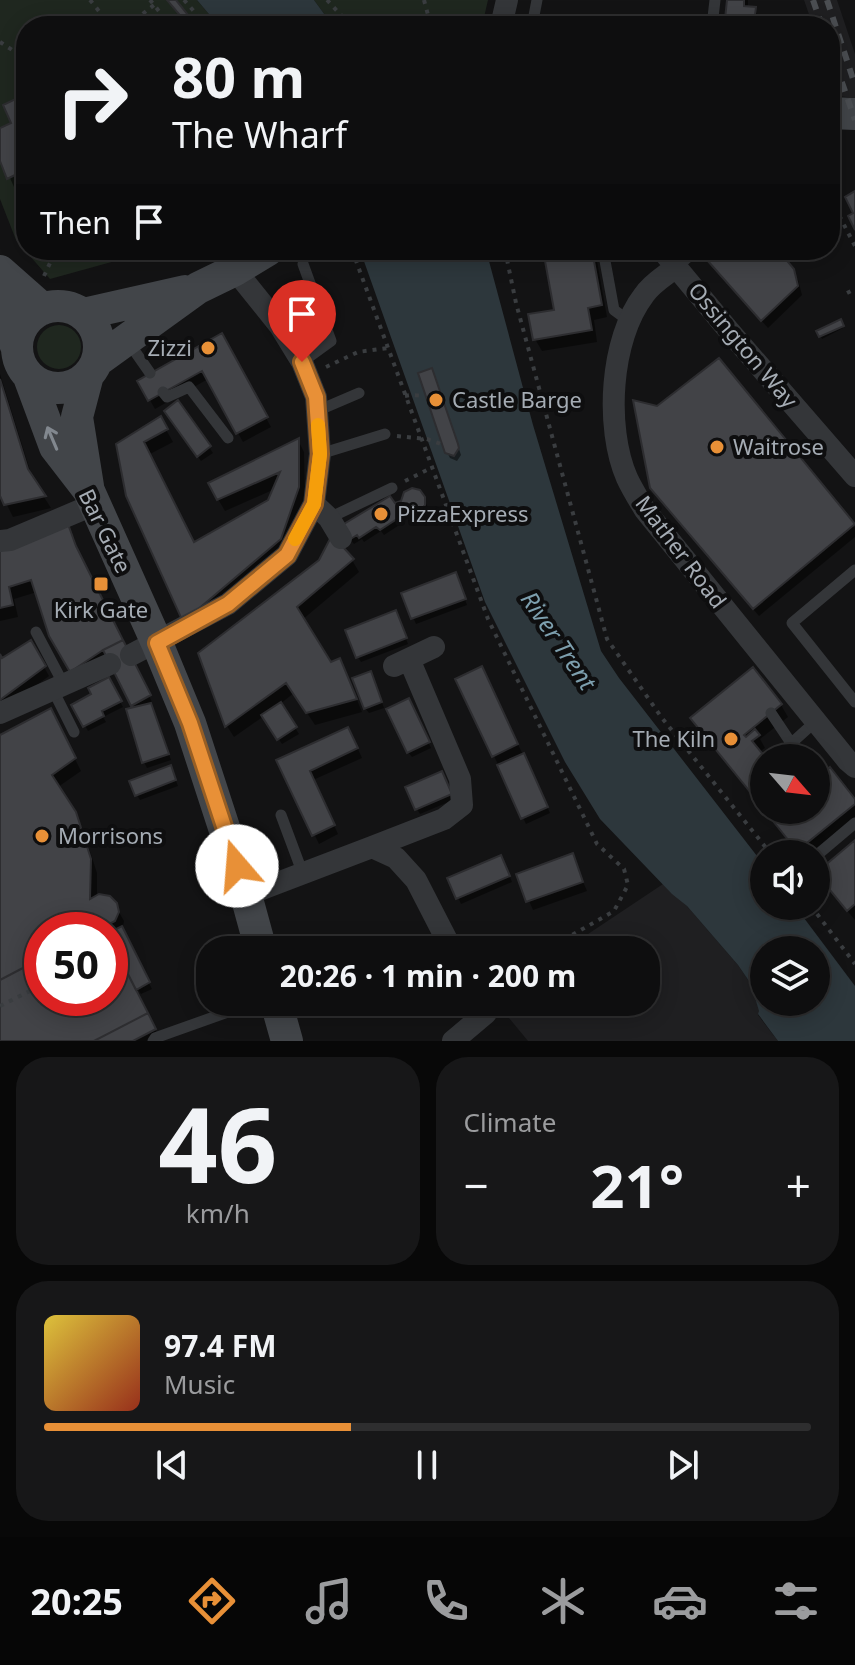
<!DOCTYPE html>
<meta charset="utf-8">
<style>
:root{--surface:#0e0e0f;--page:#171718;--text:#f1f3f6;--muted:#9b9c9e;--line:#2e2e2f;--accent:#e89037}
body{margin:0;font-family:"Noto Sans",sans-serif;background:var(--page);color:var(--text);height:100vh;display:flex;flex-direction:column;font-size:30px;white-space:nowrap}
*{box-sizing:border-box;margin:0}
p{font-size:26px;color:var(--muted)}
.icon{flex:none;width:44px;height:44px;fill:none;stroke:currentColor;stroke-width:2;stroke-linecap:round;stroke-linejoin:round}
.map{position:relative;height:1041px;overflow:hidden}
.side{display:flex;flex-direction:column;gap:16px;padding:16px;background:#080808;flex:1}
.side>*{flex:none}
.banner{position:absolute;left:16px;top:16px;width:824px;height:244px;border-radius:32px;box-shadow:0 4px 20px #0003,0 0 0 2px var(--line);background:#0e0e0f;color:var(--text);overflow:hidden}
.needle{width:52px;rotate:118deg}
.tools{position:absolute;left:750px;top:744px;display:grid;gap:16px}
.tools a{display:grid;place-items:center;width:80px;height:80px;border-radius:50%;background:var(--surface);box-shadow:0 4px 20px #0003,0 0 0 2px var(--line);font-size:40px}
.speed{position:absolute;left:24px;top:912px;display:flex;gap:16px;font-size:40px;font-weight:700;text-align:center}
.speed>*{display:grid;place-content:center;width:104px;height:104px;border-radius:50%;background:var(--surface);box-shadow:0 4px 20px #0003,0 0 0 2px var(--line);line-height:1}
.speed .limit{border:12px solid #d22;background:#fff;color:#111}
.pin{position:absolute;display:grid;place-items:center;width:68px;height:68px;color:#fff;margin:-82px -34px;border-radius:50% 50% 50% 0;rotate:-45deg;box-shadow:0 0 8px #0007}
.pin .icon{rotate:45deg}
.me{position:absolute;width:88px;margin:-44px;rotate:342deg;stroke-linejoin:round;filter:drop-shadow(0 0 6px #0008)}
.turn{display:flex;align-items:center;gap:28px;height:168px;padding:0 24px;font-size:36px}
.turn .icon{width:104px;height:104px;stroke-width:2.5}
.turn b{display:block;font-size:56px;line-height:68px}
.then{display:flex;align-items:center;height:76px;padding:0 24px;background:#0003;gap:16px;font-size:30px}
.big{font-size:60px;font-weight:700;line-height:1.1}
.side .tile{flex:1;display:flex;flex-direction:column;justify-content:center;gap:12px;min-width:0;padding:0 28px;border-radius:32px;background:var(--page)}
.side .dial{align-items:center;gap:0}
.dial b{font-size:104px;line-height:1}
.song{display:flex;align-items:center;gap:24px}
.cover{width:96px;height:96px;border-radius:12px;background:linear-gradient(135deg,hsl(50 70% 55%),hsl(10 70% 35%))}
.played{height:8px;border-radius:4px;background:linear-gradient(90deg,var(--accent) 40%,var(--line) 40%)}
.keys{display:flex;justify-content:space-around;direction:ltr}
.heat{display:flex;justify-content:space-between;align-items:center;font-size:44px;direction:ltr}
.side .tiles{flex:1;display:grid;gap:16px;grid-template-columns:1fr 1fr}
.tile:last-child{grid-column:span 2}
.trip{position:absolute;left:196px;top:936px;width:464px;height:80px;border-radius:32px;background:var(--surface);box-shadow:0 4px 20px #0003,0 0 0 2px var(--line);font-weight:700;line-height:80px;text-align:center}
.tabs{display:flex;height:128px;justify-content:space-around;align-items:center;background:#060606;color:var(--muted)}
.tabs .icon{width:56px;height:56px}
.tabs .on{color:var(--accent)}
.tabs b{font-size:36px;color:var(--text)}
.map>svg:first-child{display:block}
.built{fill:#1f1f21}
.green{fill:#1f271f}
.water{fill:#2d373c;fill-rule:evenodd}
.shadow{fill:#0007;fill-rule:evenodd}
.building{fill:#424347;stroke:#2d2d30;stroke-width:2}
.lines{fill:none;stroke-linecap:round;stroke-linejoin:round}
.path{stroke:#3a3d40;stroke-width:4;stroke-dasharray:4 6;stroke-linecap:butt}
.lane{stroke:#343639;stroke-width:11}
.street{stroke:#343639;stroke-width:22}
.secondary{stroke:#424549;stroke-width:32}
.rail{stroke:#4b4e52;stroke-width:6;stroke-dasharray:10 8;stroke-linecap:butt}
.oneway{stroke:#82888f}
.route-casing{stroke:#975e24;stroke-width:20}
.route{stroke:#e89037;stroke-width:14}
.slow{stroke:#f59e0b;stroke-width:14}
.poi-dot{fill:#e89037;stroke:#0e0e0f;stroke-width:3}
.labels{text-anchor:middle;stroke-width:8;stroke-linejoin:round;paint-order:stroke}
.street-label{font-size:22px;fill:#a5acb4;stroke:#0e0e0f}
.poi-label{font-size:22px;fill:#a5acb4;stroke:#0e0e0f;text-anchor:start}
.water-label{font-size:24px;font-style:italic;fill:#7d9fae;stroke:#0e0e0f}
</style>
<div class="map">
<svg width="855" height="1041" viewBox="0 0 855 1041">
<rect width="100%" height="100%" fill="#131314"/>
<path class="built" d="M804,0H837L855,54V98L838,96L830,73V26H813Z
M663,884L687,906L738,965L751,984L760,1011L758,1015L778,1041H528L496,1002H646V950H564Z"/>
<path class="green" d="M0,0H197L219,26H26V250H155L50,279L16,240L0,199Z
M314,0H488L482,26H333Z
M37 347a22 22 0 1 1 44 0a22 22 0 1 1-44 0Z"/>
<path class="water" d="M197,0H314L333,26H219Z
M360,250H486L533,425L601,651L619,678L764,865V906H795L855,986V1041H778L758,1014L759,1011L751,984L738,965L687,906L672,894L600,819L565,762L485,602ZM764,950H816V1002H764Z"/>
<path class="shadow" d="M729,0H748V9H754L760,18L759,26H731L727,19Z
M26,96V181L14,187L0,156V130L13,124Z
M531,250H595L607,317L594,320L597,342L542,351L535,339L556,311L546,253L534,255Z
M721,250H775L792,270L798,280L802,295L768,328L715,269L709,260Z
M840,322L843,328L822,339L819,332Z
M221,336L271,427L243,442L208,379L155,409L139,381Z
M719,360L855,528V537L759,616L658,497V408Z
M0,374L33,480L51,508L13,517L0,491Z
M435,376L461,455L457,461L450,458L447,452Z
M178,403L213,453L201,461L170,417Z
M160,419L173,442L150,454L194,544L269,501L275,489L225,511L218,499L298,440L304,452L305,500L287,551L192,633L118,445Z
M422,494L428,508L422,517L416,518L408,513L401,517L404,522L384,535L381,531L364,542L362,539L354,544L345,533L394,506Z
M67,526L74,538L82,561L152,702L149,703L154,711L171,760L147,768L144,762L135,709L110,661L78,683L37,592L14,599L18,617L0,621V549Z
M352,560L359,572L302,620L331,664L346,673L362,712L315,725L294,693L280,704L299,734L282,744L264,716L234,737L227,726L201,654Z
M458,580L467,605L416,624L403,594Z
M398,618L408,644L361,662L358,657Z
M30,642L49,676L0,712V657L2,661Z
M486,678L526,761L550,813L526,824L494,756Z
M374,679L384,708L369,713L365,708Z
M108,680L123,707L103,717L106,722L88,731L74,705L94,695Z
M781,705L788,717L760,739L765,748L759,752L764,758V810H816V781L855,802V817L809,854H800L774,820L773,821L700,730L693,718Z
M411,706L431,748L412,757L408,752Z
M57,723L81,771L58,787L82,827L97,873V897L112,900L124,921L122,931L152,989L141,994L135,984L132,986L158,1035L147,1041H0V737ZM42,930H110V998H42Z
M353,738L362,758L313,780L338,834L319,844L279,761Z
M173,773L178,786L140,800L137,795Z
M441,773L453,800L420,814L417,809Z
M855,843V920L823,882L818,873Z
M572,856L587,891L533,910L518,875Z
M504,863L512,882L461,904L450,879Z"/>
<path class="building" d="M167,0H176L197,26H189Z
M727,0H744V6L756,7L754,23L725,19Z
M26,94V173L25,170L7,179L0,161V128L11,123L3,105Z
M855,191V230L848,216L853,213L845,197Z
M543,250H592L602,305L588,308L592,330L533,340L528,314L554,310Z
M718,250H778L794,269L798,286L761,321L707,260Z
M841,319L844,326L819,337L816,331Z
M222,333L268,417L236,434L202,371L148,401L137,381Z
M719,358L855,524L753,609L650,488L633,400L657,406Z
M432,368L458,444L459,448L454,456L445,453L444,450L418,373Z
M0,379L28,469L46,496L4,505L0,496Z
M178,400L211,446L197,457L164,411Z
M161,416L168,429L144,442L194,542L268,500L280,472L217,500L208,483L299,438V487L281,539L183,622L126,496L116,444Z
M412,488L420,490L425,497V505L419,512L411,513L404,508L400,510L403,515L380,530L376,527L359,538L357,535L349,540L339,527L390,496L395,503L401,501L404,492Z
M68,524L76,546L123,640L103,650L70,672L49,636L31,580L9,587L13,605L0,608V548Z
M332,535L354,559L297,607L331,662L340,658L357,699L306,713L286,683L225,727L198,653L319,560Z
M456,572L466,599L411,619L401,593Z
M396,610L407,638L356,658L345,630Z
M31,640L46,666L0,700V654L2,658Z
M123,640L151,695L131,706L103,650Z
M482,666L518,744L492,757L455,679Z
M753,667L782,704L744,735L746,737L755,729L760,735L752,741L766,758H764V809L690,718Z
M371,671L382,702L364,709L352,678Z
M109,677L122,701L102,711L104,716L83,727L71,705L91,694L88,688Z
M409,698L430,742L407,753L386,709Z
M281,702L297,727L277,740L261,715Z
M151,703L169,754L142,763L126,709Z
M51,708L76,758L52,775L76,812L91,859L90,899L99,894L110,896L117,903L119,912L115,921L98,930H42V958L0,980V735Z
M348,727L358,748L310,771L335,825L312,836L276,760Z
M524,753L548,807L521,819L497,765Z
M171,765L176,780L135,796L129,781Z
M830,767L855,799V804L797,851L769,816L777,810H816V778Z
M442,771L452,794L415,810L405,787Z
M855,840V904L847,911L816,873Z
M573,853L583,882L526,902L516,874Z
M501,855L510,876L456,899L447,878Z
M122,926L150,982L136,990L110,939V932Z
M110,939L148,1013L94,1041H0V980L42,958V998H110Z
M148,1013L156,1029L133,1041H94Z"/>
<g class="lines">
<path class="path" d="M90,0L111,26
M150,0L171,26
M184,0L207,26
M327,0L351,26
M424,0L431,26
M127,26L154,5
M0,42L26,59
M830,198L855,246
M352,250L488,619L597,844L624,869L628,885L614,911L546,950
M505,250L516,303L607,639L662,718L771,854
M44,276L56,250
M847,293L855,289
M326,367L358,352L388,348
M405,396L411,395L425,396
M397,436L427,439L441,444
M405,481L431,468
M811,906L855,964
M0,1006L42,985"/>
<path class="lane" d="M532,26L537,0
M712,26L715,0
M603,250L614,310L629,321
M676,267L697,250
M129,343L150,373
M302,362L331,341L303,264
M163,392L167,397L189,387L228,438
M317,411L359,393
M320,454L385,434
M329,518L392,488
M855,570L792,623L855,702
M36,632L64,685
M53,690L74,732
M771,713L791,743
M785,749L816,721
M281,815L303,874
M816,856L855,823
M153,1041L155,1038L256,1002"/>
<path class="street" d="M501,26L507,0
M662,250L730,332L855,476
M676,267C665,276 652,283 644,295C610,339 605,428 627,478C632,489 639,500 645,510L848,761L855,767
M314,504L329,518L341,538
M0,541L10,540L95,504
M131,655L228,604L287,555L314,504L320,454L316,397L302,362L280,326L235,270
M394,666L434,647
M0,713L110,664
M372,847L444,819L462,805L460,779L409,659
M246,895L372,847L396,858L416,880L452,950
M453,1041L486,1013L480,1002"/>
<path class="secondary" d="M830,113L855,114
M0,271L43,309
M0,303L16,346
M17 347a41 41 0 1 1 82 0a41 41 0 1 1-82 0Z
M83,314L185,291
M97,361L198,288L235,270L268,250
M29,377L55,447L89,491L157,643L190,723L246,895L261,950
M88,486L77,417L88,375
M276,1002L287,1041"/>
<path class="rail" d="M813,0L822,26
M827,0L855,85
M830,48L855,120"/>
</g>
<defs><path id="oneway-shaft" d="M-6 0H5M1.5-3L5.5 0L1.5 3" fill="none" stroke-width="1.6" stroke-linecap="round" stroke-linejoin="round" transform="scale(2)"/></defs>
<use class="oneway" href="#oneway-shaft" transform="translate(52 438) rotate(-113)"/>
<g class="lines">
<defs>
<path id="route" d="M237,866L190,723L157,643L228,604L287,555L314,504L320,454L316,397L302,362"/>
</defs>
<use href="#route" class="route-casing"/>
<use href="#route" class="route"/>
<path class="slow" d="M295,539L314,504L320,454L318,425"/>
</g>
<g class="poi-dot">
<circle cx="208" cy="348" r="8"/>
<circle cx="436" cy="400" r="8"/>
<circle cx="717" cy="447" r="8"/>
<circle cx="381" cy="514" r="8"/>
<rect x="93" y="576" width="16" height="16" rx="4"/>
<circle cx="731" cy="739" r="8"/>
<circle cx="42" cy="836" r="8"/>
</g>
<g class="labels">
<g class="street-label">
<text transform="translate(743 345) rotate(50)" y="8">Ossington Way</text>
<text transform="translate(105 531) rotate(64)" y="8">Bar Gate</text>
<text transform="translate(681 552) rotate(53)" y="8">Mather Road</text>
</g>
<g class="poi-label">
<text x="192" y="356" text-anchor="end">Zizzi</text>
<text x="452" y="408">Castle Barge</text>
<text x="733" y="455">Waitrose</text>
<text x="397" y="522">PizzaExpress</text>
<text x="101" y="618" text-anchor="middle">Kirk Gate</text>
<text x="715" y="747" text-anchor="end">The Kiln</text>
<text x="58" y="844">Morrisons</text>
</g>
<g class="water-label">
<text transform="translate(558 641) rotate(56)" y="8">River Trent</text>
</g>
</g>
</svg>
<div class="tools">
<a><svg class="needle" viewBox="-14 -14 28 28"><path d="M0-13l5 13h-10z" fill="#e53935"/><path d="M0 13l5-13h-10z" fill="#9b9c9e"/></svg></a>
<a><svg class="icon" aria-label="sound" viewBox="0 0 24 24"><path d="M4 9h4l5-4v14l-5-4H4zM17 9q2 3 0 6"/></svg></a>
<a><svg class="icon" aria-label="layers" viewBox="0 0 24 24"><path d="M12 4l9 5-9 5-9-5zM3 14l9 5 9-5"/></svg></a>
</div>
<div class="speed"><div class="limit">50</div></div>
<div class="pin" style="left:302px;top:362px;background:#d93025"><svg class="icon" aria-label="arrive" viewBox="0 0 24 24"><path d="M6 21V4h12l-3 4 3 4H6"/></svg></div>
<svg class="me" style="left:237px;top:866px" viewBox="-20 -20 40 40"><circle r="19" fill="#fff"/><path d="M0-13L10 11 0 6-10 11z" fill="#e89037"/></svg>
<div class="trip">20:26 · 1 min · 200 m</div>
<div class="banner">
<div class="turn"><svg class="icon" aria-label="right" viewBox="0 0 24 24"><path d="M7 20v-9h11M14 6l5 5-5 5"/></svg><div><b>80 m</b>The Wharf</div></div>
<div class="then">Then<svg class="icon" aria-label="arrive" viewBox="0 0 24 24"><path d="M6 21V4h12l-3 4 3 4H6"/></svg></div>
</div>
</div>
<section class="side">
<div class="tiles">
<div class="tile dial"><b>46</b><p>km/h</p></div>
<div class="tile"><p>Climate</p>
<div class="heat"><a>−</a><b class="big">21°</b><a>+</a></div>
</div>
<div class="tile">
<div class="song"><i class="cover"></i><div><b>97.4 FM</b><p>Music</p></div></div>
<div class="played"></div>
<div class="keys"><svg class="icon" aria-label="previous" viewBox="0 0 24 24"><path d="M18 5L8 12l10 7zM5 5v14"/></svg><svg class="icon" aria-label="pause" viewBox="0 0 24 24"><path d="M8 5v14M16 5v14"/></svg><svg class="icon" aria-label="next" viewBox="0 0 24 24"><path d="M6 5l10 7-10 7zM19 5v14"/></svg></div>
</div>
</div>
</section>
<nav class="tabs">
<b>20:25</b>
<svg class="icon on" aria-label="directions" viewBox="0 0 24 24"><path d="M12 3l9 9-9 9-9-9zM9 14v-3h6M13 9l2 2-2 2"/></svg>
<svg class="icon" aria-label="music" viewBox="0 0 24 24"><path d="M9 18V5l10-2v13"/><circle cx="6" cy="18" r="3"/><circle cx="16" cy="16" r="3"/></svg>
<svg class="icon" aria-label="phone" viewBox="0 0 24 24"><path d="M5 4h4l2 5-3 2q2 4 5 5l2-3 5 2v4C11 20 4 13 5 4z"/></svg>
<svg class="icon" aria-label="climate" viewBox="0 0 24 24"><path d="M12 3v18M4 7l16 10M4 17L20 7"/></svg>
<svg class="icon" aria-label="car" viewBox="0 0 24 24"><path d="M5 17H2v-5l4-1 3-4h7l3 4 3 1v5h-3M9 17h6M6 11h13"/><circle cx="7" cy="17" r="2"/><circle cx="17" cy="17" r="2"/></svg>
<svg class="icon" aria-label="filters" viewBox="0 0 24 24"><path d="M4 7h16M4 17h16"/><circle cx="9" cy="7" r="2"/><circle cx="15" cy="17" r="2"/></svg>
</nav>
